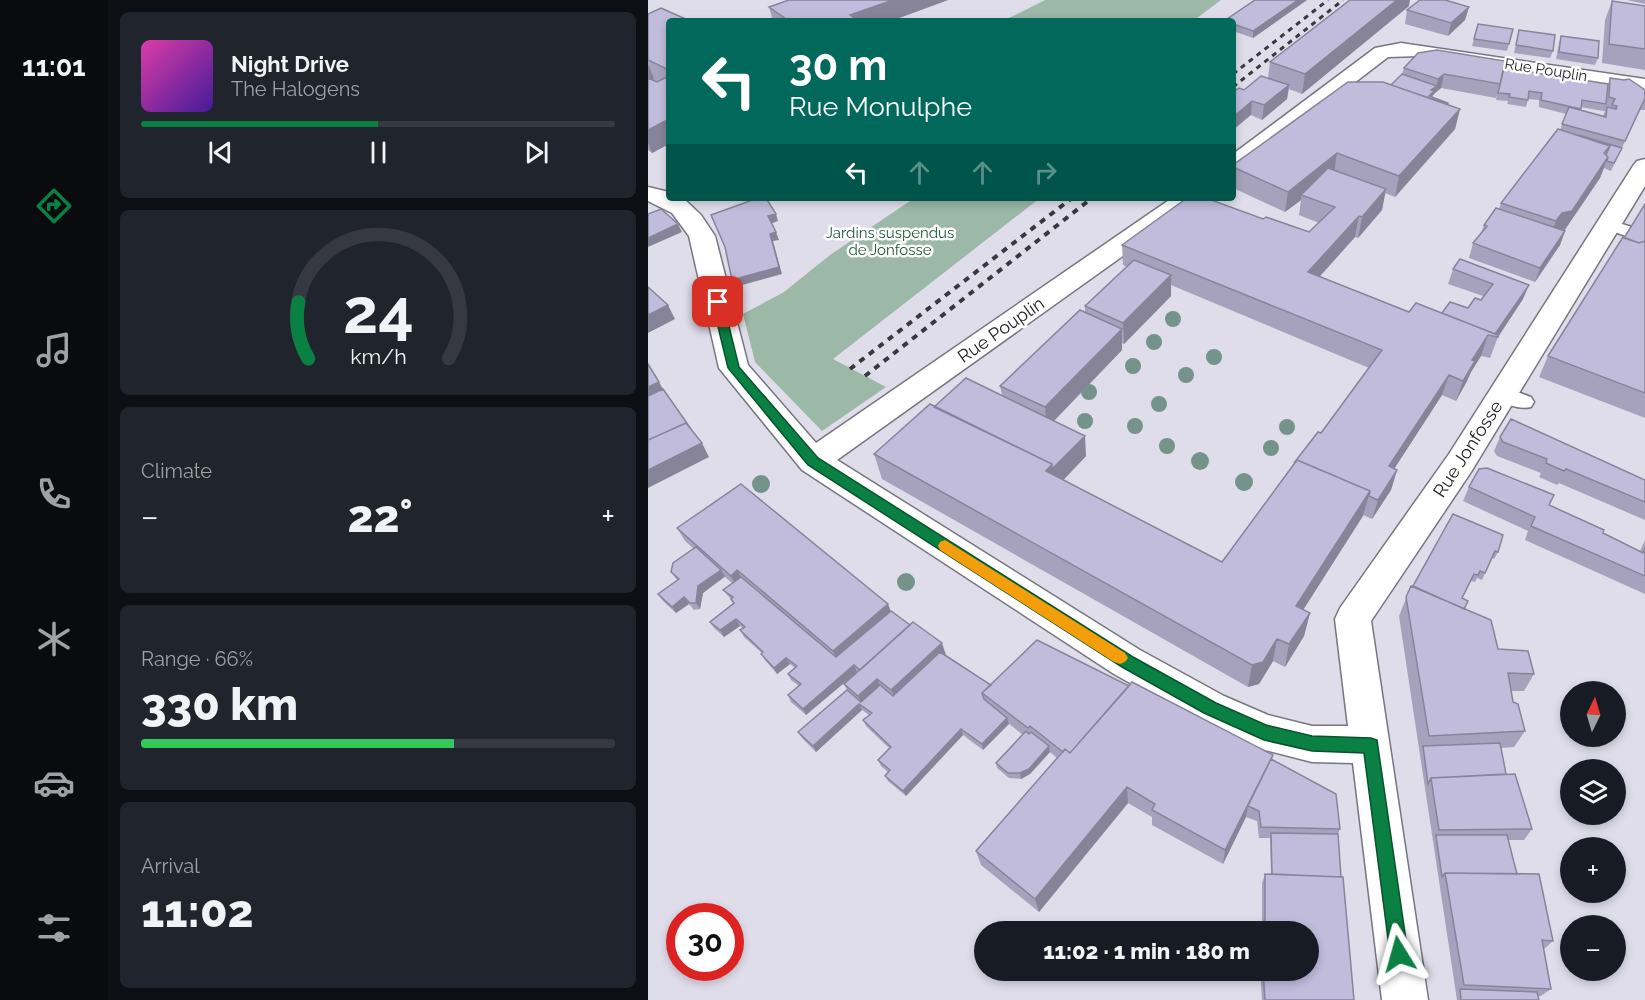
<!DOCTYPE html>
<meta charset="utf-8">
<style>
:root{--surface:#171b24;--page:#20242c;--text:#f1f3f6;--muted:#9ea1a6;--line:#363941;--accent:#0b8043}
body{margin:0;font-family:Raleway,sans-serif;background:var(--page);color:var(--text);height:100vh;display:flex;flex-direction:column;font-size:22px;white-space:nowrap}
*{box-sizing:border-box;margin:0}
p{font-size:20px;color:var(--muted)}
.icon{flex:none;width:33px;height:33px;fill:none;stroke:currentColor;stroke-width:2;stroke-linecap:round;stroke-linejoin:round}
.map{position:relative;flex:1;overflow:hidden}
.drawer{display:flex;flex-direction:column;gap:12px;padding:12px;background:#0d0f14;width:540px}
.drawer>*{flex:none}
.top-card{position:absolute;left:18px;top:18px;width:570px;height:183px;border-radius:6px;box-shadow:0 3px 9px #0003;background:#00695c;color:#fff;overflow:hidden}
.needle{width:39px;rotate:5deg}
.buttons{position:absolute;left:912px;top:681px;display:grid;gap:12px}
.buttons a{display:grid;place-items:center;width:66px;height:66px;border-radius:50%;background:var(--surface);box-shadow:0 3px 9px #0003;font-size:30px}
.speed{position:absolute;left:18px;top:903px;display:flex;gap:12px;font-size:30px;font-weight:700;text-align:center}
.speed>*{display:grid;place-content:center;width:78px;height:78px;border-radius:50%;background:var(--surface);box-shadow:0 3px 9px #0003;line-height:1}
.speed .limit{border:9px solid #d22;background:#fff;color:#111}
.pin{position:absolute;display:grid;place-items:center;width:51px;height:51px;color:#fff;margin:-26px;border-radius:12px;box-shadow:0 3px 9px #0006}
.me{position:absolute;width:66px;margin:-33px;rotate:352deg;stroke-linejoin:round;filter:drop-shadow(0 0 4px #0008)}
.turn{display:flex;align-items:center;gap:21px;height:126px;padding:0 24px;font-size:27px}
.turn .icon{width:78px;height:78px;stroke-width:2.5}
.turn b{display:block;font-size:42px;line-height:51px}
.lanes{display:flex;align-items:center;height:57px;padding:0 24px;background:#0003;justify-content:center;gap:30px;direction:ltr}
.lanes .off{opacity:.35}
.big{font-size:45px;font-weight:800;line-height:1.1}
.drawer .tile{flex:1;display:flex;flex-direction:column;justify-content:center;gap:9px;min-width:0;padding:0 21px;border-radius:9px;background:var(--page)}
.drawer .dial{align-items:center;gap:0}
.dial svg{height:156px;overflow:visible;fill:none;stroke:var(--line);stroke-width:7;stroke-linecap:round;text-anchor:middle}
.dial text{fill:var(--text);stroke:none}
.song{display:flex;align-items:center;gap:18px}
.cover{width:72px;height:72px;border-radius:9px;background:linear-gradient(135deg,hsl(320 70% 55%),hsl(260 70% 35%))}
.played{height:6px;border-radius:3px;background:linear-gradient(90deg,var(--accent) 50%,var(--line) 50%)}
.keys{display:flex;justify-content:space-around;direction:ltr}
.heat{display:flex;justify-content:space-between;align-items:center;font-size:33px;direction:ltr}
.charge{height:9px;border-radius:4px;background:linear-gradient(90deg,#34c759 66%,var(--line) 0)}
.trip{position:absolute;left:326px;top:921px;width:345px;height:60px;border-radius:30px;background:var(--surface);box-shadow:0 3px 9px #0003;font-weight:800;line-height:60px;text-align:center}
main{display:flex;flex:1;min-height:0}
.dock{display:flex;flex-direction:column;width:108px;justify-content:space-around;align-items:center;background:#090b0e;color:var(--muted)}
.dock .icon{width:42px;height:42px}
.dock .current{color:var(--accent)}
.dock b{font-size:27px;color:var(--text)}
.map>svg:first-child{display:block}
.green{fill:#9cb8a7}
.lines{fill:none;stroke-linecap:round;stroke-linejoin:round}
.service-casing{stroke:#777581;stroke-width:3}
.minor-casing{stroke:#777581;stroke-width:3}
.service{fill:#fff;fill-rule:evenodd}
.minor{fill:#fff;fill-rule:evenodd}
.rail-far1{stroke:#38383d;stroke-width:3;stroke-dasharray:5 5;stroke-linecap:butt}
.rail{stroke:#38383d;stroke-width:4;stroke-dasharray:6 6;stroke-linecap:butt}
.tree{fill:#74938a}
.wall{fill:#a6a2bd;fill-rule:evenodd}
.shaded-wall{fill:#87849a}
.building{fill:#c1bcdc;stroke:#87849a;stroke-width:1.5}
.route{fill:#0b8043;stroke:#07532c;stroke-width:1.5}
.slow{fill:#f59e0b}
.labels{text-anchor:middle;stroke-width:5;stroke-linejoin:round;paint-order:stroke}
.far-street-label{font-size:15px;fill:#222226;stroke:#fff}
.far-park-label{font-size:15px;fill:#1d563b;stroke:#fff}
.street-label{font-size:18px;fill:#222226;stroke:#fff}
</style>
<main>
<nav class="dock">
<b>11:01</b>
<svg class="icon current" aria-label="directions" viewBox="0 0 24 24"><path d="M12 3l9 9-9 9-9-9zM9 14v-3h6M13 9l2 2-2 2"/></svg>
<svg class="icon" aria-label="music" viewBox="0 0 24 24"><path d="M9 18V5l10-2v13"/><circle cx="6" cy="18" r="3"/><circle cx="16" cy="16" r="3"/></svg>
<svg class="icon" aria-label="phone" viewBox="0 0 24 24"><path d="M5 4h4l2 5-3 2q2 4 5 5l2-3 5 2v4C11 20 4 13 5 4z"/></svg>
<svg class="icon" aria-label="climate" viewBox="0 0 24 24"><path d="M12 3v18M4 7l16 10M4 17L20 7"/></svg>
<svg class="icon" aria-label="car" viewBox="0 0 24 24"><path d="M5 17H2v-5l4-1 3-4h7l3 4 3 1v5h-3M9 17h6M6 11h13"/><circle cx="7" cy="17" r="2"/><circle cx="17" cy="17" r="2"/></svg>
<svg class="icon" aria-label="filters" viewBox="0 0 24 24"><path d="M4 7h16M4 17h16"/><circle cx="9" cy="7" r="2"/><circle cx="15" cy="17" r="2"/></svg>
</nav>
<section class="drawer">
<div class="tile">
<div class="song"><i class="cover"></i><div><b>Night Drive</b><p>The Halogens</p></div></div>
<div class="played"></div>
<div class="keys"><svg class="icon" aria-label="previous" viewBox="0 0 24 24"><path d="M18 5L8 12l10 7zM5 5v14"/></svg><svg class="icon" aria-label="pause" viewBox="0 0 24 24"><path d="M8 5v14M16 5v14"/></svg><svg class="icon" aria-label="next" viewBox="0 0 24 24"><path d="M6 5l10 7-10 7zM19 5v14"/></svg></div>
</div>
<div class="tile dial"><svg viewBox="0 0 100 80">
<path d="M14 69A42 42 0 1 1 86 69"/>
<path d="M14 69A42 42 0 0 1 9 40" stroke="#0b8043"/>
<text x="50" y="56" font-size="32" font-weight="700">24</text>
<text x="50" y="72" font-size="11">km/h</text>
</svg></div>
<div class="tile"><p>Climate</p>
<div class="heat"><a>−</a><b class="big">22°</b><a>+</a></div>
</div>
<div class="tile"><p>Range · 66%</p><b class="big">330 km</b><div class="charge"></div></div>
<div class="tile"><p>Arrival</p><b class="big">11:02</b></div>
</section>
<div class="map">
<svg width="997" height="1000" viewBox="0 0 997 1000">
<rect width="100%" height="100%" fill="#dfddea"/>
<path class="green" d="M397,0H573L545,21H355Z
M258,198H392L185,359L238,387L174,431L107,362L95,314L136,292L182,255L262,201Z"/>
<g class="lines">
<defs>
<path id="service" d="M961,220L987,228L989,232L981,237L955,228L953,225Z
M856,387L883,397L886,402L883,407C872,410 852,404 846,394L849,389Z"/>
<path id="minor" d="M753,43L997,79V93L771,56L740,57L593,170L585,172V154L727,48Z
M997,159V186L823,472L723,621L780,1000H734L705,763L664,762L617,750L548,720L466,674L154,470L71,368L41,236L24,213L0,201V187L21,192V198H35L53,215L67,236L100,365L168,443L524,198H552L549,203L189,460L492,650L576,696L620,715L664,726H700L687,619L692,608L801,454L985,166L989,161Z"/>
</defs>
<use href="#service" class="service-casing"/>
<use href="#minor" class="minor-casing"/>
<use href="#service" class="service"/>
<use href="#minor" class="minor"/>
<path class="rail-far1" d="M585,74L680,0
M585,87L695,0"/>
<path class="rail" d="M202,369L424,198
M217,376L444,198"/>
</g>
<g class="tree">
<circle cx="525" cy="319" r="8"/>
<circle cx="506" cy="342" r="8"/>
<circle cx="566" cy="357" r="8"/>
<circle cx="485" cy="366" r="8"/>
<circle cx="538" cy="375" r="8"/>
<circle cx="441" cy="392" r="8"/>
<circle cx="511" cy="404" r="8"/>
<circle cx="437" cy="421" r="8"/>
<circle cx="487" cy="426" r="8"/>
<circle cx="639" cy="427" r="8"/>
<circle cx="519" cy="446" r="8"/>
<circle cx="623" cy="448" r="8"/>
<circle cx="552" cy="461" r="9"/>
<circle cx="596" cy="482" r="9"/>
<circle cx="113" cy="484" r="9"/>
<circle cx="258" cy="582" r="9"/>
</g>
<path class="wall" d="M141,0H300L243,21H125L121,7Z
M607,0H659L605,38L585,31V21Z
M979,0H997V4Z
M964,1L997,6V70L954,63L957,20Z
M761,6L654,94L641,89L639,99L614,120L603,115L596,90L620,78L622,62Z
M821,7L817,20L800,36L757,24L759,10Z
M0,14L21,21V144L4,153L0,150Z
M830,24L865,29L859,51L824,46Z
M871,30L905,51L902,58L866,53Z
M913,36L950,58L947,65L908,59L911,43Z
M756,68H856L960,84L962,78L997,90V110H992L963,171L956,168L952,178L916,231H917L912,245L887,282L821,258L825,243L833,234L836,225L851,209L853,203L912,130L918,114L891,107V100L880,99L878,107L859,104L860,101L848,100L849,94L848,98L793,88L785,95L784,98L812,109L807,129L747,197L737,193L734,210L710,238L707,237L671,277L761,312L794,313L820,308L833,300L835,296L800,284L805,269L812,259L875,299L850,337L842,358L833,356L823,372L819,381L808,401L794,395L746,469L749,470L743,490L724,519L715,515L655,610L662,613L656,636L637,667L625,661L611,684L600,687L234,479L226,454L286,407L354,395L352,386L437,312V306L479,267L475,265L474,245L615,219L661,232L671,223L651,215L653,200L637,212L585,188V165L743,85L754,74ZM933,107L955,111H957L955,116L932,110ZM523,285L721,368L673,433L574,562L415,480L438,456L406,421L474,350V343L476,344L523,296Z
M997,204V418L891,377L900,356Z
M852,437L997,480V520L911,483L909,485L891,477L893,473L849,456L846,451Z
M821,487L901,505L955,533L992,551L997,540V594L877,540L880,531L815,501Z
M805,514L850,552L846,559L844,558L834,580L829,578L827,582L823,581L814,599L816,609L850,649L886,674L876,691H863L865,702L877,731L866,747L853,748L858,774L884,829L876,840H860L869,874L905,941L895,950L903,989L893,996H890L891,1000H809L751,616L763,586H765Z
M29,528L243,611L298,655L343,685L481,686L625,755L623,759L692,829L690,834L693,877L706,1000H614L612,970H660V932H613V930H614V883L617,874H623L622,838H611L609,821L598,817L575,864L504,825V817L480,803L391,912L333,865L328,851L409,758L402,752L382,774L373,779L361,778L349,768L348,763L375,735L360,723L335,750L315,735L258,796L240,781L237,776L240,772L233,766L230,760L241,748L218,726L215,720L221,715L214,710L168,752L154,738L150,732L199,690L196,684L209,672L158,715L143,702L140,695L151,686L143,680L140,674L147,668L142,664L129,674L117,660L114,653L96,637L92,630L95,628L92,626L76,637L66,628L62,622L86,603L84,600L80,596L75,590L84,583L77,577L55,593L52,609L46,610L41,604L28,613L15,601L10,594L29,580L23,572L46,549L37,541Z"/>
<path class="shaded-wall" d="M245,0H300L243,21H203L202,15Z
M650,0H659L605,38V31Z
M749,0H762L761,6L654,94L657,74Z
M821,7L817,20L800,36L803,23Z
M0,64L6,79L0,82Z
M796,74L793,88L787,93L790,79Z
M641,85L639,99L614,120L616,105Z
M789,86L787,93L785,95L784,98L781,96L783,90Z
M604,101L603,115L585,130V117Z
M812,109L807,129L747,197L751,176Z
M21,119V144L4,153L0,143V130Z
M689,153L686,174L653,195V200L637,212L640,192Z
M960,157L952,178L916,231L900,242L908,221Z
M738,189L734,210L710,238L714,217Z
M128,214L130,221L122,224L120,216Z
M711,216L707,237L657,293L660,272Z
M30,224L34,232L0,247V238Z
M917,231L912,245L887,282L892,268Z
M128,232L131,240L125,241L134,274L87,287L84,280L122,234Z
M523,275V296L476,344L475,323Z
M881,285L875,299L850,337L846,336Z
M20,305L27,319L0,333V315Z
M474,329V350L399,428L397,407Z
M840,335L833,356L823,372L819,381L808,401L815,381L824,360Z
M801,375L794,395L735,486L741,466Z
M11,382L19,396L0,405V387Z
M437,436L438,456L407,489L404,469Z
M54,443L61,457L0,488V470Z
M404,464L407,489L398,471Z
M749,470L743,490L724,519L730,500Z
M722,491L715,516L643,629L648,606Z
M73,570L77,576L55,593L52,609L48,603L50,586Z
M89,570L97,584L90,589L83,576Z
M36,597L41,604L28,613L24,607Z
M240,604L245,617L191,664L185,651Z
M662,613L656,636L637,667L641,644Z
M88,619L92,626L76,637L72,630Z
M629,639L625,661L611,684L600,687L604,665Z
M294,643L298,655L248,702L243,690Z
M138,658L142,664L129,674L126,668Z
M206,665L209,672L158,715L155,709Z
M229,679L235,691L216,708L210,696Z
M211,704L214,710L168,752L165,746Z
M359,718L361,724L335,750L334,744Z
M313,729L315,735L258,796L255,791Z
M401,746L402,752L382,774L373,779L372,773Z
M625,755L621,771L600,806L598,817L575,864L577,850Z
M479,787L480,803L391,912L387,899Z"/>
<path class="building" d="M141,0H245L202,15L211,21H141L121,7Z
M607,0H650L605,31L585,24V21H576Z
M702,0H749L657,74L622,62Z
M772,0H797L821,7L803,23L759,10Z
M964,1L997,6V49L961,44Z
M13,8L42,21H21V70L0,60V14Z
M830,24L865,29L861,44L826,39Z
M871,30L907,35L905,51L868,45Z
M913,36L951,41L950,58L911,52Z
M789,50L857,61L852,84L796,74L790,79L756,68L770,53Z
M856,68L960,84L958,104L934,100L933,109L893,100L894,93L881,91L880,100L861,97L862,94L850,93Z
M754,74L789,86L783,90L786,91L781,96L800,103L799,104L743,85Z
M21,76V119L0,130V78L9,82Z
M613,76L641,85L616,105L604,101L585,117V92L591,88L596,90Z
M962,78L976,80L981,79L997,90V98L977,141L914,124L921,107L958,117L959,107L968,109L969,106L964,105L967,99L961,97Z
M700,82H735L812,109L751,176L689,153L640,192L585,167V165Z
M910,129L962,146L956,153L960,157L924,211L914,213L908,221L853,203Z
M930,135L974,148L966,163L959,161L960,157L958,155L962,146Z
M680,168L738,189L714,217L711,216L660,272L761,312L768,303L850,335V337L840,335L824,360L827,361L815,381L801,375L741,466L749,470L730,500L721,496L722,491L649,460L646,463L670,432L673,433L734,350L474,245L539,198H558L615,219L618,217L661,232L687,207L653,195Z
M110,198H118L128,214L120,216L128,232L122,234L131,267L84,280L77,247L63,215Z
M997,204V241L991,243L976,238Z
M848,208L917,231L892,268L825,243L839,226L836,225Z
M13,209L30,224L0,238V214Z
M975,237L991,243L997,241V393L900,356Z
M812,259L881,285L847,334L794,313L802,302L820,308L827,298L833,300L845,284L805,269Z
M486,260L523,275L475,323L437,306Z
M0,287L20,305L0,315Z
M432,310L474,329L397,407L352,386Z
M0,364L11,382L0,387Z
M318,378L437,436L404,469V464L286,407Z
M15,389L43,429L38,423L0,440V396Z
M282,404L404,464L398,471L574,562L649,460L722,491L648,606L662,613L641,644L629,639L615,662L604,665L226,454Z
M863,419L997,480V502L918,469L916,471L898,463L899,459L855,442L852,437Z
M38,423L54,443L0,470V440Z
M839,468L906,495L901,505L956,530L955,533L995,553L997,548V576L883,526L887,517L821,487L831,469Z
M93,484L240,604L185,651L89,570L83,576L29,528Z
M805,514L855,535L850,552L847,551L837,573L832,571L830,575L826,574L814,598L820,601L816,609L765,586Z
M48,547L73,570L50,586L48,603H42L36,597L24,607L10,594L31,579L23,572L25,563Z
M93,577L188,657L243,611L262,625L212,670L206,665L155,709L140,695L153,684L140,674L149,666L138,658L126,668L113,654L115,652L92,630L97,627L88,619L72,630L62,622L86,603L83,599L85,597L75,590Z
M763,586L843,620L850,649L880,651L886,674L860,673L865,702L870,704L877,731L781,736L758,597Z
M265,622L294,643L243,690L229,679L210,696L196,684Z
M389,640L481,686L422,753L417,749L415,752L382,726L380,728L334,693Z
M292,652L343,685L334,693L336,699L359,718L334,744L313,729L255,791L237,776L242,770L230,760L243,747L215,720L224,713L211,704L165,746L150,732L199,690L213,702L232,685L245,696Z
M484,682L625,755L577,850L504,810L507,804L479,787L387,899L328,851L417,749L422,753Z
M378,731L381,734L383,732L401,746L381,769L372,773H360L348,763Z
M852,743L858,774L783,778L780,784L775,746Z
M623,759L688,794L692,829L613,827L611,811L600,806Z
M867,774L884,829L791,830L783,778Z
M623,833L690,834L693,877L624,874Z
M788,835H859L869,874L797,873L794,877Z
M797,873L891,874L905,941L894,940L903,989L816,985Z
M617,874L695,877L706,1000H617L615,970H660V932H613V930L617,931Z
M812,989L889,992L891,1000H813Z"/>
<path class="route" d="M70,298L75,302L91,367L170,458L485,657L568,703L618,725L664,736L723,738L729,740L760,954L758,960L751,963L744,960L742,954L716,753L664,751L616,740L556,713L474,667L160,465L80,368L64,302Z"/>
<path class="slow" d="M297,540L477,653L480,658L477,662L472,664L466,662L292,550L290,546L292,542Z"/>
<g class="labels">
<g class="far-street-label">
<text transform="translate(898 70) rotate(9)" y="5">Rue Pouplin</text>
</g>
<g class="far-park-label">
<text x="242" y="238">Jardins suspendus<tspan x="242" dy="17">de Jonfosse</tspan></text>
</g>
<g class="street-label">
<text transform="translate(353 330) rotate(-35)" y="6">Rue Pouplin</text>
<text transform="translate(820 449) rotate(-57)" y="6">Rue Jonfosse</text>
</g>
</g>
</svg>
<div class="buttons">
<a><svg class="needle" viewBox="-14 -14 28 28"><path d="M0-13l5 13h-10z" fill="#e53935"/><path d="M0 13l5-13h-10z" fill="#9ea1a6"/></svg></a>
<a><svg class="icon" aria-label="layers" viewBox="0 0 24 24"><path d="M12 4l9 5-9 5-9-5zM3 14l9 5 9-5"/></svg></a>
<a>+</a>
<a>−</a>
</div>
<div class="speed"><div class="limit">30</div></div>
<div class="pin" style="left:70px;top:302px;background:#d93025"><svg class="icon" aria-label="arrive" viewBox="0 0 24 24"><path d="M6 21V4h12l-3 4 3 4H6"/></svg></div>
<svg class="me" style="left:751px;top:954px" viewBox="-20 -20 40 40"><path d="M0-17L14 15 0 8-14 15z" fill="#0b8043" stroke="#fff" stroke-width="4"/></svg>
<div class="trip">11:02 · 1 min · 180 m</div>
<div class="top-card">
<div class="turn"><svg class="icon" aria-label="left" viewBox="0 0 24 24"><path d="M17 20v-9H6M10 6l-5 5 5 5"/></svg><div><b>30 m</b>Rue Monulphe</div></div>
<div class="lanes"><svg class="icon" aria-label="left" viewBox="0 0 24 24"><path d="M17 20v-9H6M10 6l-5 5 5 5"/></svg><svg class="icon off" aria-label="ahead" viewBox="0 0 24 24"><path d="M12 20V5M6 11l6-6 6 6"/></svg><svg class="icon off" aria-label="ahead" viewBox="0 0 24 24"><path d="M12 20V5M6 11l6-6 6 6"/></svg><svg class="icon off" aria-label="right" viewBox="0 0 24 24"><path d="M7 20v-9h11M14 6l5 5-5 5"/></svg></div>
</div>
</div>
</main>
